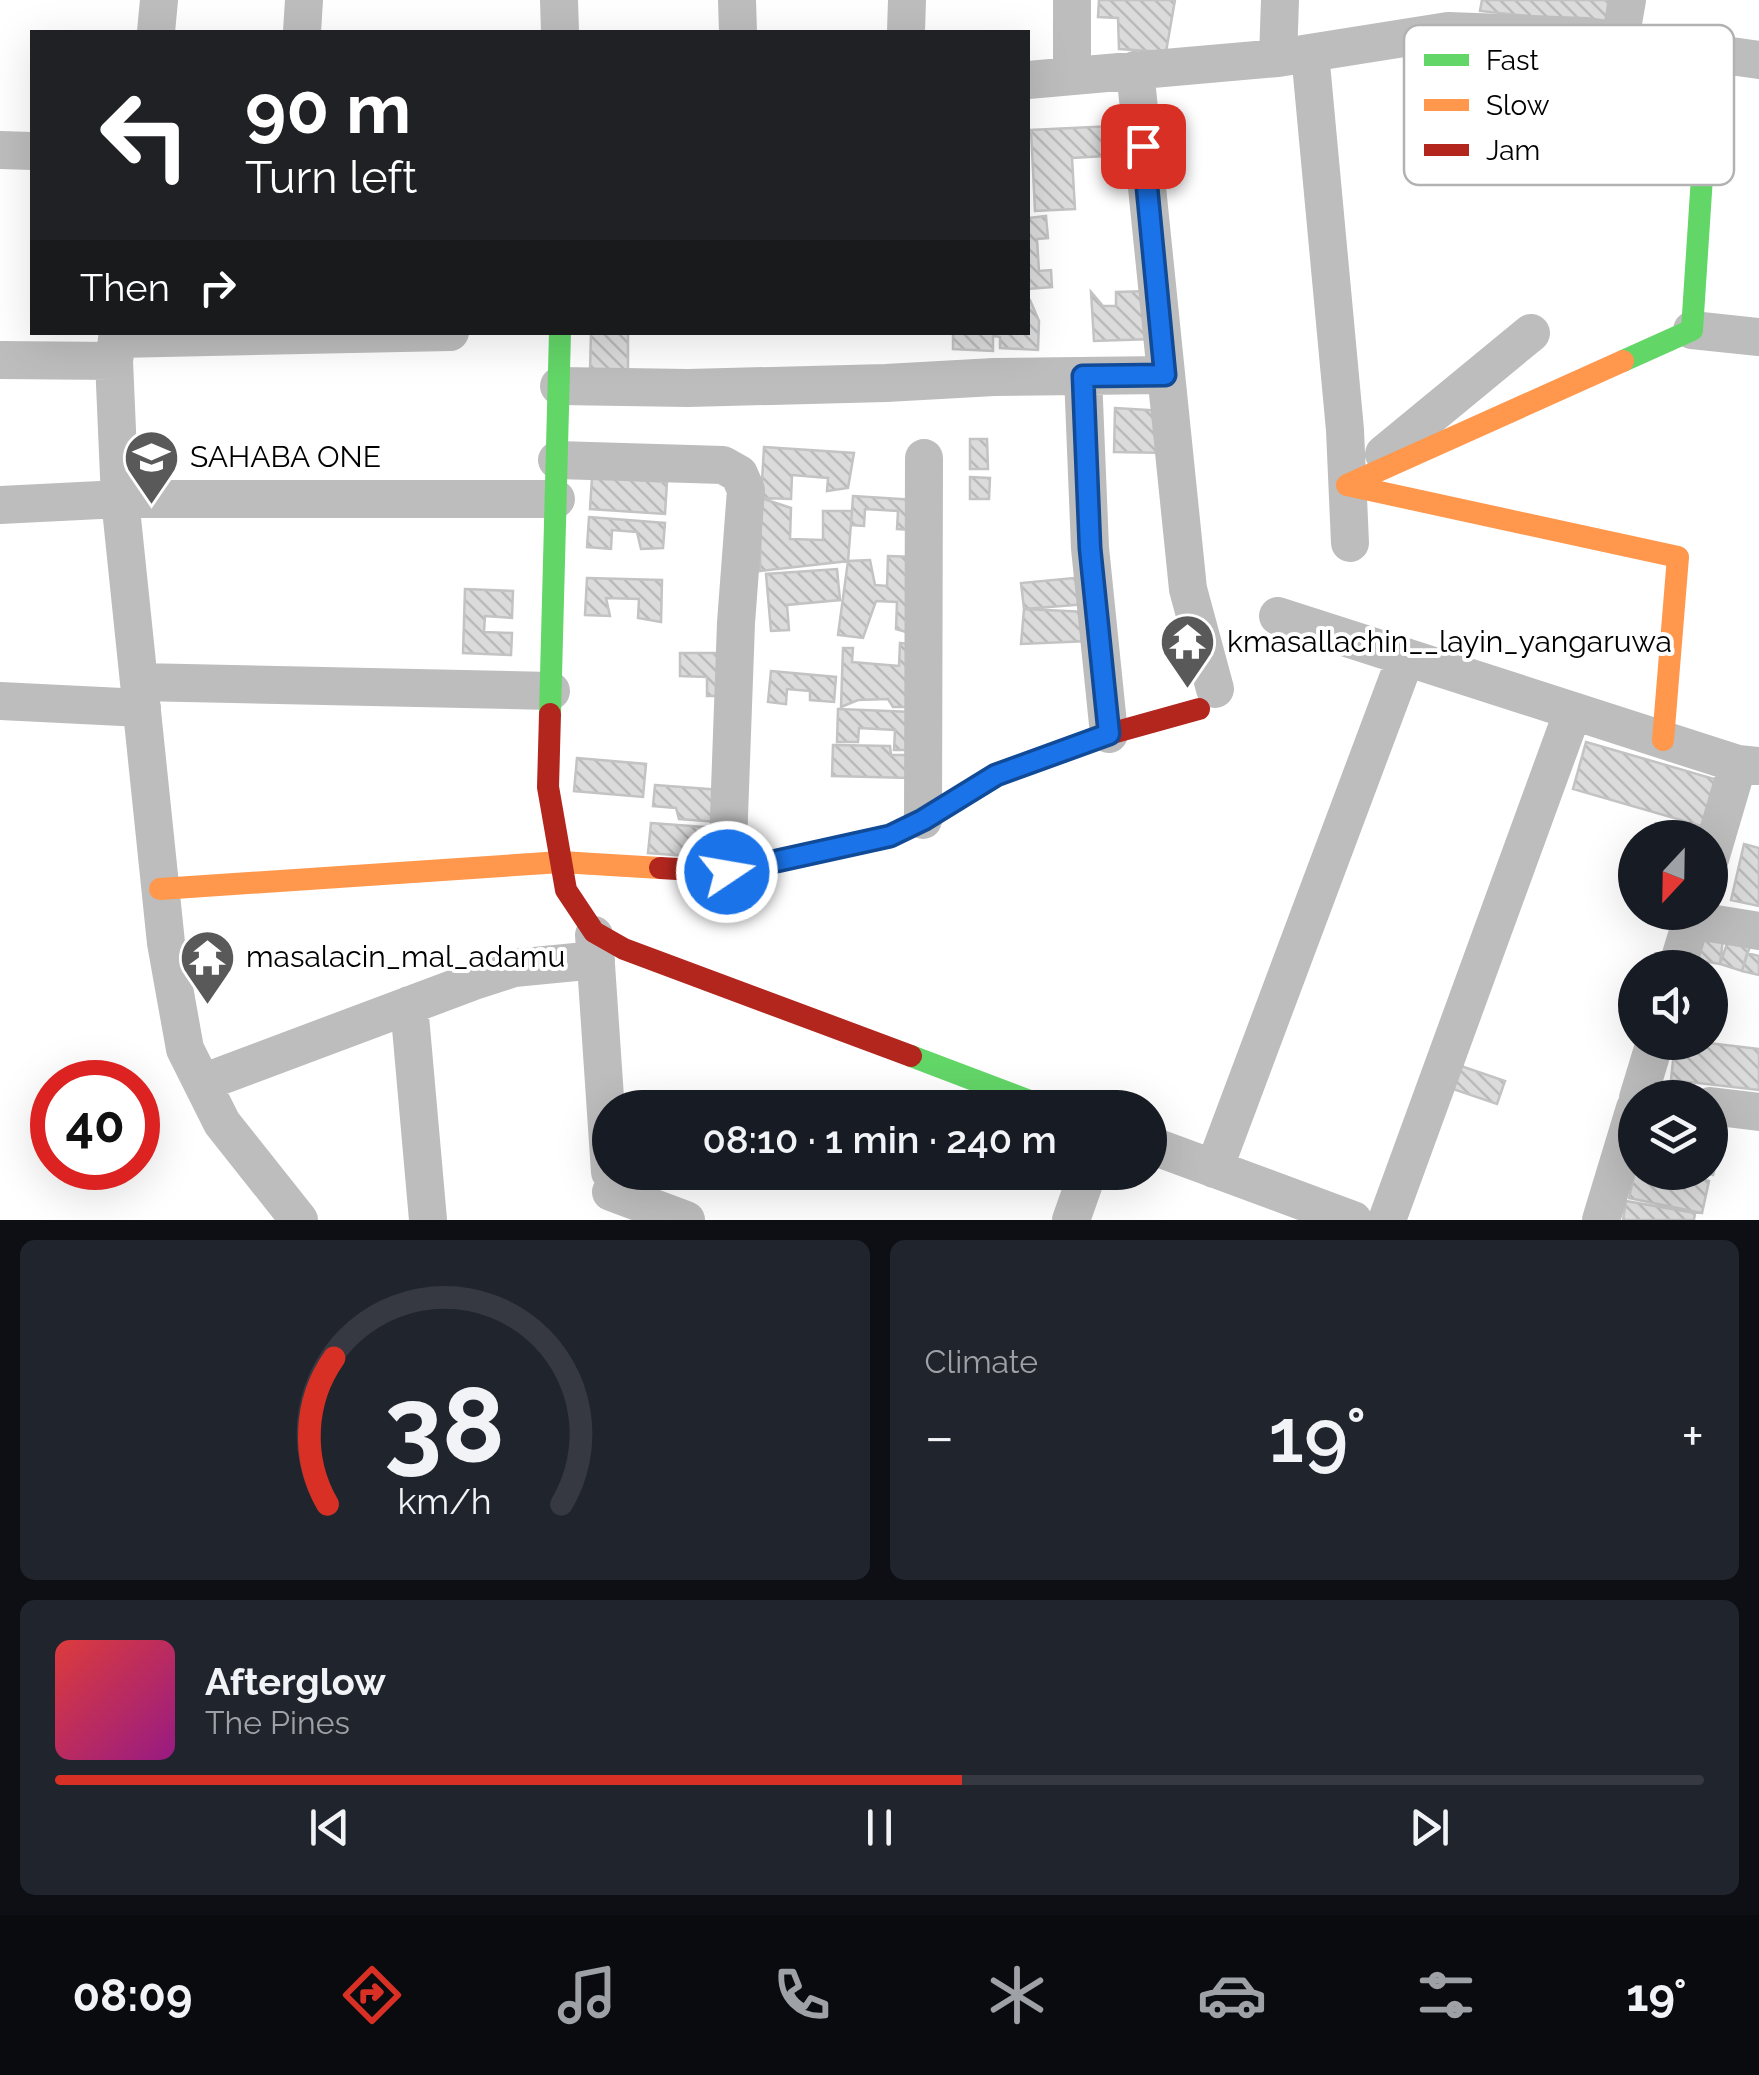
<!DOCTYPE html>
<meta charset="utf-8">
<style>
:root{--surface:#171b24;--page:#20242c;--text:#f1f3f6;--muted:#9ea1a6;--line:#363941;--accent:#d93025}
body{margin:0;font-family:Raleway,sans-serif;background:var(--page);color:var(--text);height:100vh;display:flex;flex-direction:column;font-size:38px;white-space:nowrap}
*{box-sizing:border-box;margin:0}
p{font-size:32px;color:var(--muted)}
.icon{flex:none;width:55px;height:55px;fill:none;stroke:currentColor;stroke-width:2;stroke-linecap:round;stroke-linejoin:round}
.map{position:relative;height:1220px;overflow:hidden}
.details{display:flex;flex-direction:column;gap:20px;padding:20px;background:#0d0f14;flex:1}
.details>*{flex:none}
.hud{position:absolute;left:30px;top:30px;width:1000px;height:305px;border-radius:0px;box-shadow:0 10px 40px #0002;background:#202124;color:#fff;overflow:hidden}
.needle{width:65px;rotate:202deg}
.tools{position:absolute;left:1618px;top:820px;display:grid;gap:20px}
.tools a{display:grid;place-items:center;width:110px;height:110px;border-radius:50%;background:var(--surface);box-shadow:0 10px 40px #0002;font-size:50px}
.speed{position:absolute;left:30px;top:1060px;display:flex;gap:20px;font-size:50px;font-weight:700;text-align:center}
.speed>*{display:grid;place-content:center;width:130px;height:130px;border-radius:50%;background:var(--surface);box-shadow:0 10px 40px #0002;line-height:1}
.speed .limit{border:15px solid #d22;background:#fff;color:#111}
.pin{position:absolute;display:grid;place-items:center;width:85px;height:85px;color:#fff;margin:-42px;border-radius:20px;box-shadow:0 5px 15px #0006}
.me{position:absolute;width:110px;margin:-55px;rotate:78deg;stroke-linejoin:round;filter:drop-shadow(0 0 8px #0008)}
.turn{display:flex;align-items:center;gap:35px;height:210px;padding:0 50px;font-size:45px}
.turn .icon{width:130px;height:130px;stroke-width:2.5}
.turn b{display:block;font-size:70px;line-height:85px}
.then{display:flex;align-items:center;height:95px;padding:0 50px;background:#0003;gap:20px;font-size:38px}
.big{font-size:75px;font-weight:600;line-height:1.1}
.details .tile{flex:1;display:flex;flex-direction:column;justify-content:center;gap:15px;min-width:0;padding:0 35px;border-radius:15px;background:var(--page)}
.details .dial{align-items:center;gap:0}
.dial svg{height:260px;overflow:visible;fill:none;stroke:var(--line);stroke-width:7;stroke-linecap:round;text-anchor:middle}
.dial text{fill:var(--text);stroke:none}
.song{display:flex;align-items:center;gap:30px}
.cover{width:120px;height:120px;border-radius:15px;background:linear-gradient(135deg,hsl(0 70% 55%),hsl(310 70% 35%))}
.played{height:10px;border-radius:5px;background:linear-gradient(90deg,var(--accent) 55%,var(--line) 55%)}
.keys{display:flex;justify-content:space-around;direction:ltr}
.heat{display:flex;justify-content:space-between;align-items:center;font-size:55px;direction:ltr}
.details .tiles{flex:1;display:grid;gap:20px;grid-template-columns:1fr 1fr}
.tile:last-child{grid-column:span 2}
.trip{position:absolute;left:592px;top:1090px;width:575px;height:100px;border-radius:50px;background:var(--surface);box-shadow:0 10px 40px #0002;font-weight:600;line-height:100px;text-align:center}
.tabs{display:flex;height:160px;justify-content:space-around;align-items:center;background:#090b0e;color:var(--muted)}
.tabs .icon{width:70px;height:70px}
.tabs .selected{color:var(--accent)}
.tabs b{font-size:45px;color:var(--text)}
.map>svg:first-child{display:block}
.building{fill:url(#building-back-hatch);stroke:#c3c3c3;stroke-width:2.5}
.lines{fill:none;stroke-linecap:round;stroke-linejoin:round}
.street{stroke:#bdbdbd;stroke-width:38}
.fast{stroke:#63d668;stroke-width:22}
.slow{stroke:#ff974d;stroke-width:22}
.jam{stroke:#b3261e;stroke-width:22}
.route-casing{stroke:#114b97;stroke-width:25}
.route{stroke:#1a73e8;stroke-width:18}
.labels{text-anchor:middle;stroke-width:8;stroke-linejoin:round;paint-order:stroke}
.poi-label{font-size:30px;fill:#000;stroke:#fff;text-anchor:start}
.key{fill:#fff;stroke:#b2b2b2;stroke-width:2.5}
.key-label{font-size:28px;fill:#000}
</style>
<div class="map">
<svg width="1759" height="1220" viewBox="0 0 1759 1220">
<defs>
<pattern id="building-back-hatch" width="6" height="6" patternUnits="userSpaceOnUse" patternTransform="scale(2.5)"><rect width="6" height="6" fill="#dbdbdb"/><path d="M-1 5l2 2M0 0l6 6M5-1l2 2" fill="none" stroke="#bababa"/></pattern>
</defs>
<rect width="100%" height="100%" fill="#fff"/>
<path class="building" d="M1099,0H1175L1166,52L1119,49L1118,18L1098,17Z
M1482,0H1611L1606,24L1480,11Z
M1133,125L1136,184L1124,185L1123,155L1072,158L1075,209L1035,211L1031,130Z
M1046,216L1048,238L1037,239L1039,271L1051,270L1052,287L1028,289V218Z
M1151,291L1153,339L1094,341L1091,292L1103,306H1116V292Z
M1028,300H1030L1039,321L1038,350L1000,348V337L993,336V351L953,349V332H1028Z
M591,332H628V372L590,371Z
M1115,408L1164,411L1169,453L1114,452Z
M970,439H987L988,469H970Z
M764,447L854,453L848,488L827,491L828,478L792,475L791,499L761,498Z
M592,477L667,482L665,514L590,509Z
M970,477L990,478L989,499H970Z
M853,496L915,500L913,530L897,529L898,511L865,509L864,526L851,525Z
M761,498L791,508L790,539L823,540V511H852L848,561L760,571Z
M589,517L665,523L663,548L641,549L637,532L612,530L611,549L587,547Z
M888,556L916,557L913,634L896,629L897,602L876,601L863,638L838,635L848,561L870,560L875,585L887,586Z
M837,569L840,600L787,605L789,630L771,631L766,574Z
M1084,577L1087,604L1024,609L1021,583Z
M587,578L662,580L661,622L638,618L639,599L606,598L610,616L585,615Z
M465,589L513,591L512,618L485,616L484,632L512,633L511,655L463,653Z
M1024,609L1087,612L1089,641L1021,644Z
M900,643L910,644L906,707H893L888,699L858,700L841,707L843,648H853L852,662L899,666Z
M680,653H717L729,696H707V677L680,676Z
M771,671L836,677L834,702L810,700V691L787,689L786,704L768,702Z
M838,709L913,712L911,750H894L895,730L859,728L858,742H837Z
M1586,742L1718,780L1705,827L1573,789Z
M833,745L890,746L891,755H911L910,778L832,776Z
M577,758L646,764L643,797L574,791Z
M655,785L721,790L718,822L679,819L676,808L653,806Z
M651,823L717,828L714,858L648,853Z
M1744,844L1759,848V906L1731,900Z
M1704,933L1723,939L1720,964L1697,960Z
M1730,935L1751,943L1742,971L1720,964Z
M1747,953L1759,956V975L1742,971Z
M1675,1042H1700L1759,1049V1090L1671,1080Z
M1458,1065L1505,1081L1497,1104L1450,1088Z
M1710,1110L1729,1115L1713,1175L1703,1172H1710Z
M1635,1172H1670L1709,1181L1702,1213L1629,1198Z
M1626,1201L1695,1213L1694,1220H1623Z"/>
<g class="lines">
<path class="street" d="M559,0L560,32
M737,0L738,32
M156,32L159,0
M302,32L304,0
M906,32L907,0
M1620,40L1627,0
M1310,53L1345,430L1350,543
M1278,58L1280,0
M1135,70L1188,589L1215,689
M1072,75V0
M1028,80L1278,58L1448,31L1587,36L1759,60
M0,150L32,151
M1692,330L1759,337
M118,332L114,361L120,499L166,943L185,1049L222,1123L299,1220
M117,339L450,332
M0,360L114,361
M1083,376L1090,548L1109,734
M559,386L688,388L886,383L994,377L1165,375
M1384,454L1531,333
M557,460L723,465L739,474L746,490L736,623L727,872
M0,505L120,499H556
M1278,616L1738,764L1759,766
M139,682L551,691
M0,701L142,708
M923,820L924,458
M1710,859L1738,764
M1691,920L1759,931
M594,935L610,1172
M1677,968L1694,912
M409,1005L428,1220
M202,1083L474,981L514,968L596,960
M1638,1098L1655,1042
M1710,1106L1759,1112
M1150,1145L1353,1220
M1214,1169L1406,657
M611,1192L686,1220
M1071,1220L1088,1172
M1387,1220L1573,711
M1601,1220L1635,1108"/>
<path class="fast" d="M1623,361L1692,330L1710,54
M550,714L560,332
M911,1056L1048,1108"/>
<path class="slow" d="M1623,361L1347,485L1678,557L1663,740
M160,889L561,862L660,868"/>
<path class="jam" d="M550,714L548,787L566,890L594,932L624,949L911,1056
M660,868L727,872L890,836L923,820L996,775L1109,734L1199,709"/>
</g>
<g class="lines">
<defs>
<path id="route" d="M727,872L890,836L923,820L996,775L1109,734L1090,548L1083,376L1165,375L1143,146"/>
</defs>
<use href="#route" class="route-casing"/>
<use href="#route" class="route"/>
</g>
<defs>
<symbol id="school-pin" viewBox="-11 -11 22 30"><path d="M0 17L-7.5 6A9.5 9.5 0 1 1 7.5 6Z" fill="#595959" stroke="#fff"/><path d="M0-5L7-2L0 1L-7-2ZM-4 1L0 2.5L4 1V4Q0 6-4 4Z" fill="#fff"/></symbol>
<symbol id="temple-pin" viewBox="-11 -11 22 30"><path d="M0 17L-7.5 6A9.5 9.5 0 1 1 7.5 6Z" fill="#595959" stroke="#fff"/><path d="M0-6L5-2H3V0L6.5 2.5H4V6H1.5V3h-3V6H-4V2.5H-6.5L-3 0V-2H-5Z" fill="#fff"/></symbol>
</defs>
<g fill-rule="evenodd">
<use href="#school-pin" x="120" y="426" width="63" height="86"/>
<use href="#temple-pin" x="1156" y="610" width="63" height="86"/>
<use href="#temple-pin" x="176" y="926" width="63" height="86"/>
</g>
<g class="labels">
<g class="poi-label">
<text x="190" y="467">SAHABA ONE</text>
<text x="1227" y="652">kmasallachin__layin_yangaruwa</text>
<text x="246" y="967">masalacin_mal_adamu</text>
</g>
</g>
<rect x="1404" y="25" width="330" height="160" rx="15" class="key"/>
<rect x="1424" y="54" width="45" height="12" fill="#63d668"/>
<rect x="1424" y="99" width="45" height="12" fill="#ff974d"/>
<rect x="1424" y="144" width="45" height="12" fill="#b3261e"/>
<g class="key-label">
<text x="1486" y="70">Fast</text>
<text x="1486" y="115">Slow</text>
<text x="1486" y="160">Jam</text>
</g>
</svg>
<div class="tools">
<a><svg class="needle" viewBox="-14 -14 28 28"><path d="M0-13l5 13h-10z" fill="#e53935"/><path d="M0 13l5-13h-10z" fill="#9ea1a6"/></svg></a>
<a><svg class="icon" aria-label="sound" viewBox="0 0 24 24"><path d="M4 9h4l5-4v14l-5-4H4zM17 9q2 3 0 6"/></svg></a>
<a><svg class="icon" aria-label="layers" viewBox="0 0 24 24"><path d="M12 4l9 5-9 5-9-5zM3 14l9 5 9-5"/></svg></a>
</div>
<div class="speed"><div class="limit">40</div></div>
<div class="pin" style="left:1143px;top:146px;background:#d93025"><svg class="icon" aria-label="arrive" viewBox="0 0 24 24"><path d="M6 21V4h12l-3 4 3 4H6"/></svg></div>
<svg class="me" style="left:727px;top:872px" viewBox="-20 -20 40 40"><circle r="17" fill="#1a73e8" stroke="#fff" stroke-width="3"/><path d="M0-11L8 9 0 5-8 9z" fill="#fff"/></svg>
<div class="trip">08:10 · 1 min · 240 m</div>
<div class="hud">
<div class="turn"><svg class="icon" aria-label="left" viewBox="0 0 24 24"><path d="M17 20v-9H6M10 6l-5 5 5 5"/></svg><div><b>90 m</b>Turn left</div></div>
<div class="then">Then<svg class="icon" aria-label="right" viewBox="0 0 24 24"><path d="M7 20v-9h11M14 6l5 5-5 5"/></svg></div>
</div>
</div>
<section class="details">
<div class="tiles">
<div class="tile dial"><svg viewBox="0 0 100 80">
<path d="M14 69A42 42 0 1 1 86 69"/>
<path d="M14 69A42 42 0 0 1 16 24" stroke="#d93025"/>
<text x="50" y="56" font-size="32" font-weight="700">38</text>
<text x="50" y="72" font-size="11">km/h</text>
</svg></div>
<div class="tile"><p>Climate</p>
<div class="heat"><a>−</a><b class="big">19°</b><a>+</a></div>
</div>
<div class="tile">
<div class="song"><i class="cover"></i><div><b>Afterglow</b><p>The Pines</p></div></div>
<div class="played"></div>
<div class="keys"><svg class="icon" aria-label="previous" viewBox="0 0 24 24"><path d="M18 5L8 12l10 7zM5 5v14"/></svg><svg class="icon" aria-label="pause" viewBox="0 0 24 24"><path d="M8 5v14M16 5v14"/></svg><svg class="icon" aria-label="next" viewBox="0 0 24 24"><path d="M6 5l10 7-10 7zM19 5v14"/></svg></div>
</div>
</div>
</section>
<nav class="tabs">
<b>08:09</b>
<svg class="icon selected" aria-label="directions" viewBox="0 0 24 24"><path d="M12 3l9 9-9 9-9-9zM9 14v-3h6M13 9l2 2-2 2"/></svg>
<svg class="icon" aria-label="music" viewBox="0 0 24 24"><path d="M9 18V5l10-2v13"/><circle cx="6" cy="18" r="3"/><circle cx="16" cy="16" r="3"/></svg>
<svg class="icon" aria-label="phone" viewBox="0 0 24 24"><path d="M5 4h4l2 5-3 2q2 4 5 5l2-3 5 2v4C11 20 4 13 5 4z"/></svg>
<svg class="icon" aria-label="climate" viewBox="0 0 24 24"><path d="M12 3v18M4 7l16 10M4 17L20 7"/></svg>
<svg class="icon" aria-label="car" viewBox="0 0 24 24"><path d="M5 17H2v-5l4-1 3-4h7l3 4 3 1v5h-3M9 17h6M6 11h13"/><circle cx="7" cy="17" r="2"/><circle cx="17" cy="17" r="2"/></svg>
<svg class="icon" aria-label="filters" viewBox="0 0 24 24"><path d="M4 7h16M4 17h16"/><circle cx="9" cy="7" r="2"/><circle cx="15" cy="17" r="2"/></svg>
<b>19°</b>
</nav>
